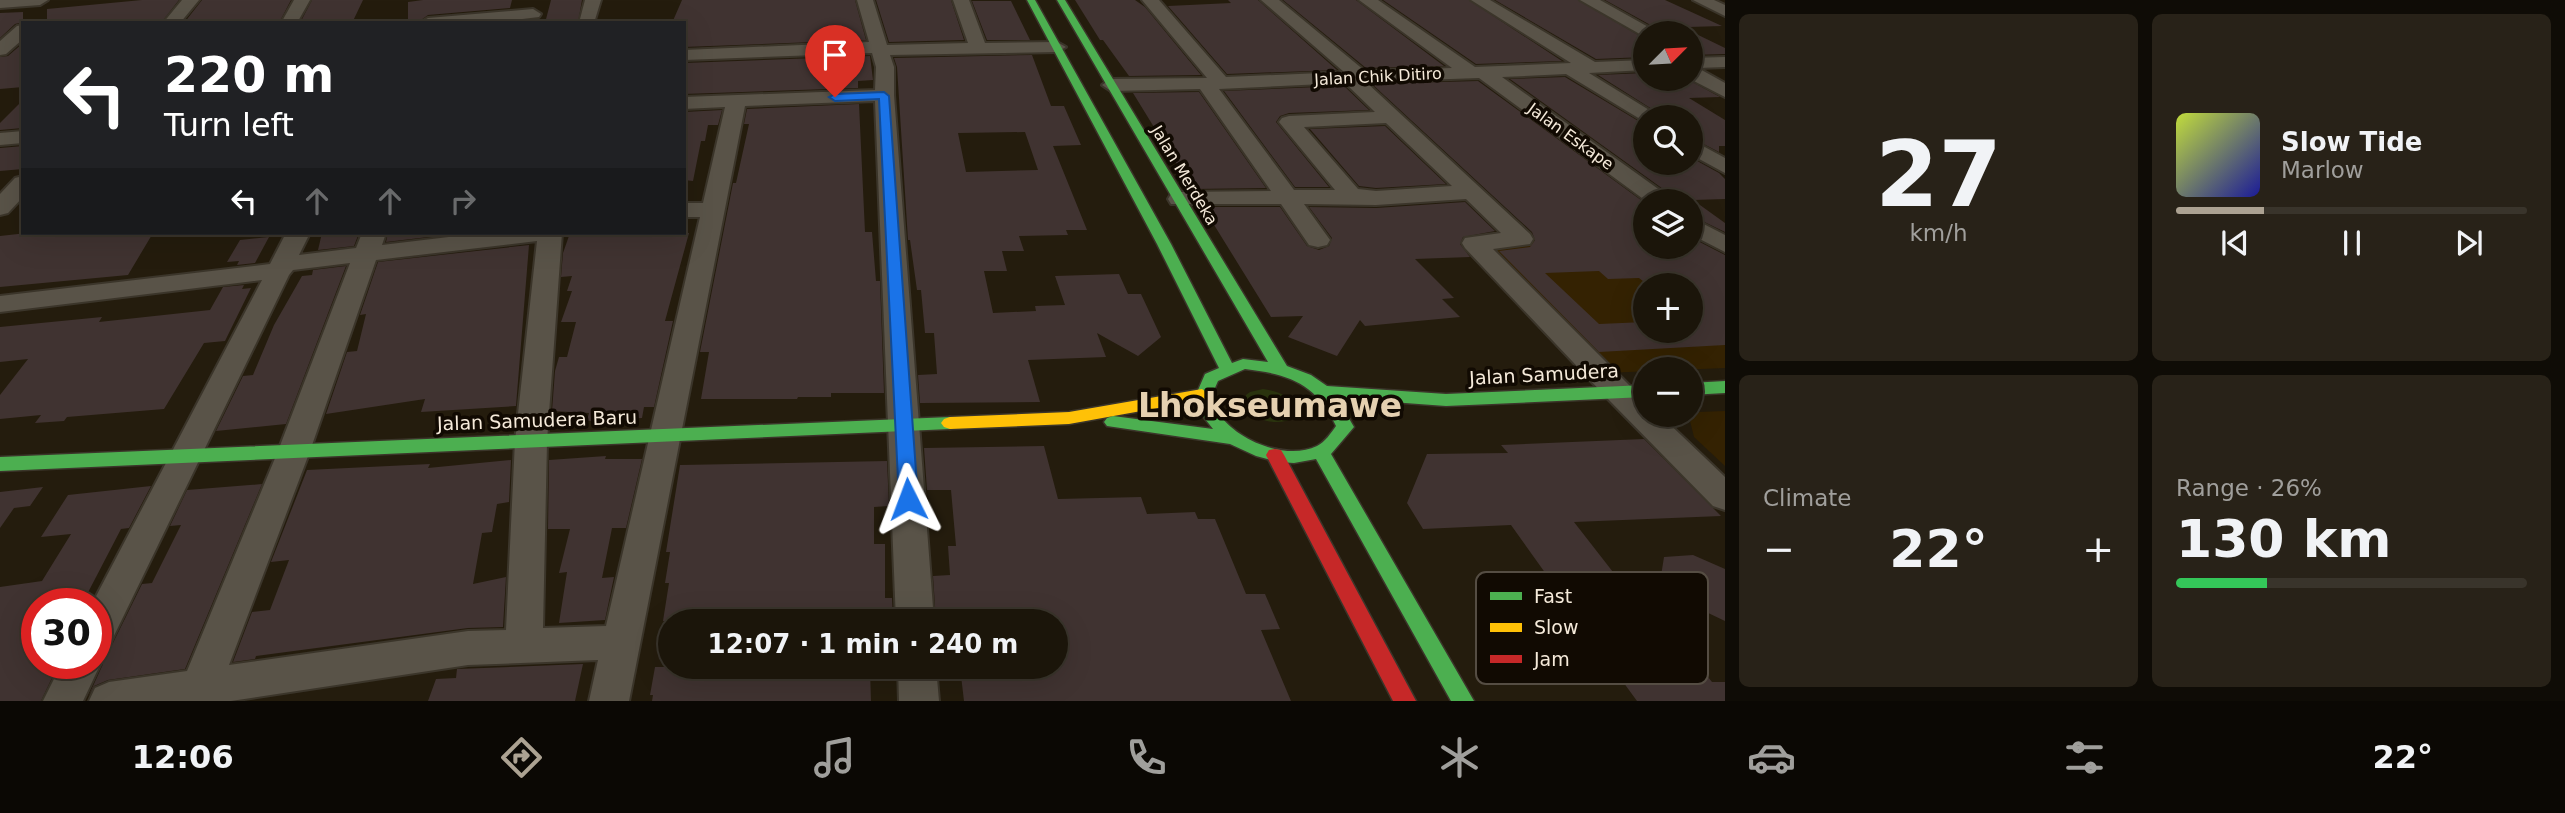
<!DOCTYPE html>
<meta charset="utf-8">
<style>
:root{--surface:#1b150a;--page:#282218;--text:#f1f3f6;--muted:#a09f9c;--line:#39342b;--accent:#aca292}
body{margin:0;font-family:"DejaVu Sans",sans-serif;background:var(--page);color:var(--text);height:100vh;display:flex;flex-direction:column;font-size:26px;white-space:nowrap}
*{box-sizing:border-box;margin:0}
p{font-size:23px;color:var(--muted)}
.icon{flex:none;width:38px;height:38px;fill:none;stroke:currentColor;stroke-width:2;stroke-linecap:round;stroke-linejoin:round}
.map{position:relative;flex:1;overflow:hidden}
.panel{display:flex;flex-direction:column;gap:14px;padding:14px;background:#0f0c06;width:840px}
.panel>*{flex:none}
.hud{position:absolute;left:21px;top:21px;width:665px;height:214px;border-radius:0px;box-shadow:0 7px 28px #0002,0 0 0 2px var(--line);background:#202124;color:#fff;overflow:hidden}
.needle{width:46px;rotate:66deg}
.buttons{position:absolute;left:1633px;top:21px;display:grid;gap:14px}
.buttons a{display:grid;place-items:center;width:70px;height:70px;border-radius:50%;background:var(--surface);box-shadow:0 7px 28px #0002,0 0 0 2px var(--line);font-size:35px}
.speed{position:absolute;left:21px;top:588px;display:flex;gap:14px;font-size:35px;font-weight:700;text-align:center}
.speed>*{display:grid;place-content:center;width:91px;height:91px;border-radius:50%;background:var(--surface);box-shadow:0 7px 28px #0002,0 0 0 2px var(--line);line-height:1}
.speed .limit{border:10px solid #d22;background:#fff;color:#111}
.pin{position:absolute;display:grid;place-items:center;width:60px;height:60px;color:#fff;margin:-72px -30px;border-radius:50% 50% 50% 0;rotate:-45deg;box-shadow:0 0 7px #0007}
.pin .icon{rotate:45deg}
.me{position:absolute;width:77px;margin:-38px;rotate:357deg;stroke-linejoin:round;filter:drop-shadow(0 0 5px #0008)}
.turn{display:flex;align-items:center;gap:24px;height:147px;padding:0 28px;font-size:32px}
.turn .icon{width:91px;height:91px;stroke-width:2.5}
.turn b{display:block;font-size:49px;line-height:60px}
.lanes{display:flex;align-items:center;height:66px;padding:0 28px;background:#0003;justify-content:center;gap:35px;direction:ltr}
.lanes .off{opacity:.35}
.big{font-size:52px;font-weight:600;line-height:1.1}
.panel .widget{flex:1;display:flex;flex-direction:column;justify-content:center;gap:10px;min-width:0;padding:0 24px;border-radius:10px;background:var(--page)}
.panel .dial{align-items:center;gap:0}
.dial b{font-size:91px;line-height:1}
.song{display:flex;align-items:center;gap:21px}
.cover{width:84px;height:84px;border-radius:10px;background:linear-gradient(135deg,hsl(70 70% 55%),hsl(240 70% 35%))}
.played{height:7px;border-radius:4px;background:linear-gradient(90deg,var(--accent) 25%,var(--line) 25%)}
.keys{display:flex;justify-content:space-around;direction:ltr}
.heat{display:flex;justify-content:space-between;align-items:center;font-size:38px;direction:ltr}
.charge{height:10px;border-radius:5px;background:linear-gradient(90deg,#34c759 26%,var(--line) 0)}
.panel .tiles{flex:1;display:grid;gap:14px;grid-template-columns:repeat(2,1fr)}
.trip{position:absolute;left:658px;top:609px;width:410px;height:70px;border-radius:35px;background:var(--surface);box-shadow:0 7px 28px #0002,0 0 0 2px var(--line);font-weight:600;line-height:70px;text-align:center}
.tab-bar{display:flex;height:112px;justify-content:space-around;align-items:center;background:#0b0804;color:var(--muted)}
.tab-bar .icon{width:49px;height:49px}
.tab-bar .active{color:var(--accent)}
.tab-bar b{font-size:32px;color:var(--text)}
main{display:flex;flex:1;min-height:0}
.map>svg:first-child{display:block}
.built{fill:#342202}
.green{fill:#2a330e}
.building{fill:#403331;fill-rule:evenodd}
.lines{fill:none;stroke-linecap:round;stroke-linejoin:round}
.street-casing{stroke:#3b352a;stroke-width:4}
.fast-casing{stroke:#3b352a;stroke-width:3}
.slow-casing{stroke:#3b352a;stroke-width:3}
.jam-casing{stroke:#3b352a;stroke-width:3}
.street{fill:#595348;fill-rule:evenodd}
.fast{fill:#4caf50;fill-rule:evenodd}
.slow{fill:#ffc107;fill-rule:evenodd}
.jam{fill:#c62828;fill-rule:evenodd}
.route{fill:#1a73e8;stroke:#114b97;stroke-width:2}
.labels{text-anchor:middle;stroke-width:7;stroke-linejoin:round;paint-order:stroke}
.far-street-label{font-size:16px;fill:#f5eada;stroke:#110a02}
.street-label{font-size:19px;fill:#f5eada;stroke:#110a02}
.town-label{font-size:33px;font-weight:bold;fill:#e5d0b0;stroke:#110a02}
.key{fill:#110a02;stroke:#554d43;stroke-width:2}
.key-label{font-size:19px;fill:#f5eada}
</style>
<main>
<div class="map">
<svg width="1725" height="701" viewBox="0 0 1725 701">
<rect width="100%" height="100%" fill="#241c0d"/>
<path class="built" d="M1629,238L1687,285H1645V331H1690L1725,316V368L1605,373L1476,243Z
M1725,411V466L1694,437L1690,421L1699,412Z"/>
<path class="green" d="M1263,389C1277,391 1289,395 1296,408L1293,418C1277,428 1241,419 1246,395L1250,392Z"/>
<path class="building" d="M142,0H179L161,23H47V9Z
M202,0H291L279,23H184Z
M312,0H363L353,21L300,23Z
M423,0H512L510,8L428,15L417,23H408V2Z
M551,0H582L578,23H545Z
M682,0H855L866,40L684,47V23H672Z
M876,0H951L964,40L889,42Z
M1075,0H1135L1145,7L1201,75L1129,76L1103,40H1100Z
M1228,0H1258L1337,70L1227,74L1168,6L1231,3Z
M1283,0H1356L1444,66L1366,68Z
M1383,0H1469L1562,61L1476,64Z
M1495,0H1578L1645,39V57L1596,59Z
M1605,0H1665L1722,26L1656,28Z
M972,1H1011L1030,40H987Z
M23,12V22L15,24L0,38V13Z
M1690,31L1725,48V54L1690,55Z
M23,43V87L0,89V57L8,56Z
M1032,55L1051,106H1064L1081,145L1053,146L1087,230H1066L1068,235L1019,236L1024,251H1002L1007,271H984L993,313L1036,311L1035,306L1065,305L1055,276L1119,274L1128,294H1141L1161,337L1138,356L1097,333L1106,357L1028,360L1040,402L920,403L918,375L937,374L934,333H925L921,290H917L910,240H908L897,67L894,58ZM1025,132L1038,170L966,172L958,133Z
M870,56L873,80L858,81V88L684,94V63Z
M1645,73V79H1687L1720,97L1689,98L1725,120V146H1719V152L1690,137V117L1659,116L1655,111L1598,75Z
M1565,77L1645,125V163H1690V157L1719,173L1725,179V199L1693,200L1725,223V232L1690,215V200L1675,201L1670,194L1510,79Z
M1478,81L1645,203V247H1690V237L1725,255V345L1599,352L1499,251L1530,247L1535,240L1532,232L1372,84ZM1599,271L1608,279L1639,278L1648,285H1690V331H1645V322L1599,324L1545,273Z
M1344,86L1369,110L1289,113L1280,116L1276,122L1329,187H1295L1224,91Z
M1199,92L1266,188L1192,189L1133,93Z
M23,100V128L0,130V123Z
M859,104L865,232H872L876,281H880L884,393H831V397H798L797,399H701L709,352H700L733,183H736L749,124H744L747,109Z
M722,110L718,125H708L705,141H701L693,181L684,180V112Z
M1385,126L1446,184L1376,188L1359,186L1310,129Z
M23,146V169L0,171V148Z
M1465,202L1495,231L1463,237L1460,244L1470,257L1415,259L1454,298L1442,299L1460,317L1365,326L1360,320L1337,356L1288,337L1303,316L1271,317L1203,207H1280L1307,246L1319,250L1329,246L1332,238L1309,207L1376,208Z
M27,233H153L128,275L0,287V236Z
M322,233H359L354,246L318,250Z
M388,233H462L386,242Z
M570,233H689L665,321H673L654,407H644L642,418L587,421L589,413L552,411L555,371L559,357H567L576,322H561L572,291H567L572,276L561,277L563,253Z
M269,237L255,263L237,265L239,261L227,262L240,240Z
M529,245L516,406L421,412L425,399L326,414L347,352L357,351L366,314L360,315L378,262Z
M346,266L286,424L216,431L243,376L253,375L274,325L302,276L312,275L313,270Z
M244,285L242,289L251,288L225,341L204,343L164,409L67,417L64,421L35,423L41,415L0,419V395L28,359L0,362V327L102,317L99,322L210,310L223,287Z
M1644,439L1721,516L1574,522L1641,608L1652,607L1712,682H1725V701H1637L1618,675L1571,677L1527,610L1571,609L1511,525L1423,529L1407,503L1427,454L1508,453L1501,445Z
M1044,446L1058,499L1141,497L1147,514L1195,512L1198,519H1215L1246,594H1265L1280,629L1261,630L1291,701H964L960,667H1055V621H936L933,576L950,575L948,546H956L951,490H927L924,448Z
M606,456L605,459H642L626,528H612L602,578L614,577L605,620L559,623L567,572L559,573L570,529H548L549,460Z
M511,460L509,502L497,504L492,532L482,533L473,584L506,577L503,627L468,628L256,656L255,659L233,662L252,612L270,610L289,560L271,562L307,470L430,464L428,468Z
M887,461L889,506L874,507V544H885V598H892L893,621H663L669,583H665L670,552H666L680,465Z
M262,484L185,669L108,680L94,686L88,697L103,664L99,652L111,647L142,584L152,583L181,525L170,526L187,490Z
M151,486L129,528L121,529L82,604H37V663H59L41,701H0V587L42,581L71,534L41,537L68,495Z
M43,487L30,506L14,508L0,528V492Z
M1693,555L1725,569V621L1683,601L1661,576L1664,557Z
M583,664L575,701H428L436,679L456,678L457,669Z
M655,667H753V673L870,669L871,701H652L653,695H650Z"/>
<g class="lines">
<defs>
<path id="street" d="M0,0H48L40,5L0,8Z
M182,0H199L180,23H163Z
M294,0H310L297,23H281Z
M585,0H601L594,23H582L580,19Z
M857,0H873L887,45L968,43L953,0H969L985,43L1057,42L1066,47L1057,52L890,55L894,67V95L934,621H896L875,101L745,106L629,701H589L598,660L468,665L231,701H89L95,688L109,682L187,671L278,451L350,263L293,270L289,275L109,646L96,650V604H92L262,280L0,312V296L270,264L286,233H310L299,255L356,248L362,233H386L382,245L482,233H562L547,441L543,628L606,626L700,217H684V203H703L725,107L684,109V97L875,90L876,67L872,53L684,60V50L869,42ZM537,241L515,441L506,630L468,631L229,665L310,451L376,260Z
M1142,0H1159L1226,77L1344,72L1261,0H1279L1365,71L1452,68L1359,0H1378L1475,67L1571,63L1471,0H1490L1595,62L1645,60V70L1589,73L1654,113L1657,117H1645V122L1566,74L1502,77L1668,196L1671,201H1646L1479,78L1366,82L1530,234L1533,239L1530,244L1493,249L1645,401V415H1660L1725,477V510L1713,506L1608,399L1465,248L1462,243L1465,238L1501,233L1466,199L1376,205L1304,204L1330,240L1327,245L1318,247L1309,245L1281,204H1171L1168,199L1171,194L1179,192L1271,191L1200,89L1111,91L1102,85L1111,79L1207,78ZM1345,83L1375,112L1289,116L1282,118L1279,122L1335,190H1294L1219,89ZM1386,123L1452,186L1376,191L1358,189L1304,127Z
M1580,0H1600L1659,33H1645V37Z
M1693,0H1714L1725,5V16Z
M533,9L541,14L539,17L489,23H420L428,18Z
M23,25V39L6,54L0,55V41L17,26Z
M1725,57V67L1698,68L1725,83V97L1690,79V58Z
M23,131V143L0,145V133Z
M1690,139L1725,158V173L1690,154Z
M23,176V197L8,213L0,215V194L15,178Z
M1690,217L1725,235V252L1690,234Z
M96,652L101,663L83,701H43L62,663H96Z
M898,667H936L939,701H899Z"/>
<path id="fast" d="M1027,0H1035L1171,244L1232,363L1243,359L1268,362L1057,0H1065L1287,366L1311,375L1327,386L1446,394L1645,385V397L1446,406L1337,398L1354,427L1331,454L1474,701H1451L1316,459L1294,463L1278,462L1256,456L1230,444L1107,426L1104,422L1107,418L1113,416L1213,429L1202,415L1195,397L1205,374L1219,368L1157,244ZM1245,369C1289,374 1317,384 1336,426C1331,433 1325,442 1317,446C1286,461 1235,440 1218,412C1215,408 1213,402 1211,397L1218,381Z
M1725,381V393L1690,395V383Z
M950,417L956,419L959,423L956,427L950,429L0,471V457Z"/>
<path id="slow" d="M1202,389L1210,395L1208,399L1069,424L950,429L944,427L941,423L944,419L950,417L1069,412Z"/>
<path id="jam" d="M1275,449L1281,450L1284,455L1416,701H1393L1266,455L1269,450Z"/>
</defs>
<use href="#street" class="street-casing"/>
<use href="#fast" class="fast-casing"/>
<use href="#slow" class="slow-casing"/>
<use href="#jam" class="jam-casing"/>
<use href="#street" class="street"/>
<use href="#fast" class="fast"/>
<use href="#slow" class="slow"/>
<use href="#jam" class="jam"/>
</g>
<path class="route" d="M884,92L889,96L918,499L915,504L908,506L902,504L899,499L879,99L835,101L829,97L835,94Z"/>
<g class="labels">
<g class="far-street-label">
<text transform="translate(1378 76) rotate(-3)" y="6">Jalan Chik Ditiro</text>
<text transform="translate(1571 136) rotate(36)" y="6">Jalan Eskape</text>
<text transform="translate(1185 175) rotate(59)" y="6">Jalan Merdeka</text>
</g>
<g class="street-label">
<text transform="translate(1544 374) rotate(-3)" y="7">Jalan Samudera</text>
<text transform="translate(537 420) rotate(-2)" y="7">Jalan Samudera Baru</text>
</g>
<g class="town-label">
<text x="1270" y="417">Lhokseumawe</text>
</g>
</g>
<rect x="1476" y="572" width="232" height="112" rx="10" class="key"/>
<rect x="1490" y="592" width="32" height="8" fill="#4caf50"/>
<rect x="1490" y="623" width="32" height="9" fill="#ffc107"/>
<rect x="1490" y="655" width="32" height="8" fill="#c62828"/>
<g class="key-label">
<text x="1534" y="603">Fast</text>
<text x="1534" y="634">Slow</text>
<text x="1534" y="666">Jam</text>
</g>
</svg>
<div class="buttons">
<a><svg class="needle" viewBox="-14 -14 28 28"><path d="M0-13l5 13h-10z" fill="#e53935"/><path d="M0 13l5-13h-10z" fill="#a09f9c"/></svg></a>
<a><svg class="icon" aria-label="search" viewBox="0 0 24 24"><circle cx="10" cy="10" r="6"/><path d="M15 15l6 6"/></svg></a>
<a><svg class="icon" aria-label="layers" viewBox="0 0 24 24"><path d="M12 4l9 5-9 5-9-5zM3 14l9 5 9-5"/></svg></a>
<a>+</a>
<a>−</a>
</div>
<div class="speed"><div class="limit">30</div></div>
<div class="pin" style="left:835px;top:97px;background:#d93025"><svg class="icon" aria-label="arrive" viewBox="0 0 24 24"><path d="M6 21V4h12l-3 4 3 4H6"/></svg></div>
<svg class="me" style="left:908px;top:499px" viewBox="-20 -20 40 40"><path d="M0-17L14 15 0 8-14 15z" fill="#1a73e8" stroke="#fff" stroke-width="4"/></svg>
<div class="trip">12:07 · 1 min · 240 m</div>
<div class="hud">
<div class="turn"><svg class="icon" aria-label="left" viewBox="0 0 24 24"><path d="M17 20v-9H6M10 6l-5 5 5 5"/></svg><div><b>220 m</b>Turn left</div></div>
<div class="lanes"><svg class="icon" aria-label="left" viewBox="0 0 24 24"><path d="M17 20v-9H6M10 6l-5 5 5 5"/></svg><svg class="icon off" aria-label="ahead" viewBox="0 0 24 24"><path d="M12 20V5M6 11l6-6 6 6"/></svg><svg class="icon off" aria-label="ahead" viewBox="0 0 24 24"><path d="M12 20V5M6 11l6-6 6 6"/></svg><svg class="icon off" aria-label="right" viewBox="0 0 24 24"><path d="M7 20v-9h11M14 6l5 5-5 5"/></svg></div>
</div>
</div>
<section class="panel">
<div class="tiles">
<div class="widget dial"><b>27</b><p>km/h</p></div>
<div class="widget">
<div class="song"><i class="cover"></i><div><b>Slow Tide</b><p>Marlow</p></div></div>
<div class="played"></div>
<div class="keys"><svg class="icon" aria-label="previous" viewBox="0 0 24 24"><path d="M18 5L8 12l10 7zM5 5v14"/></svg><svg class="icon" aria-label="pause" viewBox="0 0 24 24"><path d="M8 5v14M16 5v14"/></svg><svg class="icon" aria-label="next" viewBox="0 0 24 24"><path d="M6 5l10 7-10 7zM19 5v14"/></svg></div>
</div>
<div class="widget"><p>Climate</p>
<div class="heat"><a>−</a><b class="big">22°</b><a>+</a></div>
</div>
<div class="widget"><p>Range · 26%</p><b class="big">130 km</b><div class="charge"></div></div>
</div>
</section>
</main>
<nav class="tab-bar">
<b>12:06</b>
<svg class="icon active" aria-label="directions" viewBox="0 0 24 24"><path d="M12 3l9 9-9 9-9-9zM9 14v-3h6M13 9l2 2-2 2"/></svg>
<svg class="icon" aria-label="music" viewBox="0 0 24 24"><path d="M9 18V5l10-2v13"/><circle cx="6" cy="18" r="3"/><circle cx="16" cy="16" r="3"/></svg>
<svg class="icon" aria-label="phone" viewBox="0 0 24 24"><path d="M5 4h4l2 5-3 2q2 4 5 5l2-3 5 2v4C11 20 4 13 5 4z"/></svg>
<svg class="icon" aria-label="climate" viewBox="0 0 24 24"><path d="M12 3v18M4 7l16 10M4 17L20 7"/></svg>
<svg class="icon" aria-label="car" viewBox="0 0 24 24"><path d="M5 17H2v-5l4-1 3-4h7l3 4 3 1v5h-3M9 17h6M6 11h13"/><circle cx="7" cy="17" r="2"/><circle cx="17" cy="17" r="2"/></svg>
<svg class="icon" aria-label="filters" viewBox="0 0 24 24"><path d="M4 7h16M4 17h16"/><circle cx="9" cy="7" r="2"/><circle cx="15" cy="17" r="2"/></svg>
<b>22°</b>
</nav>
